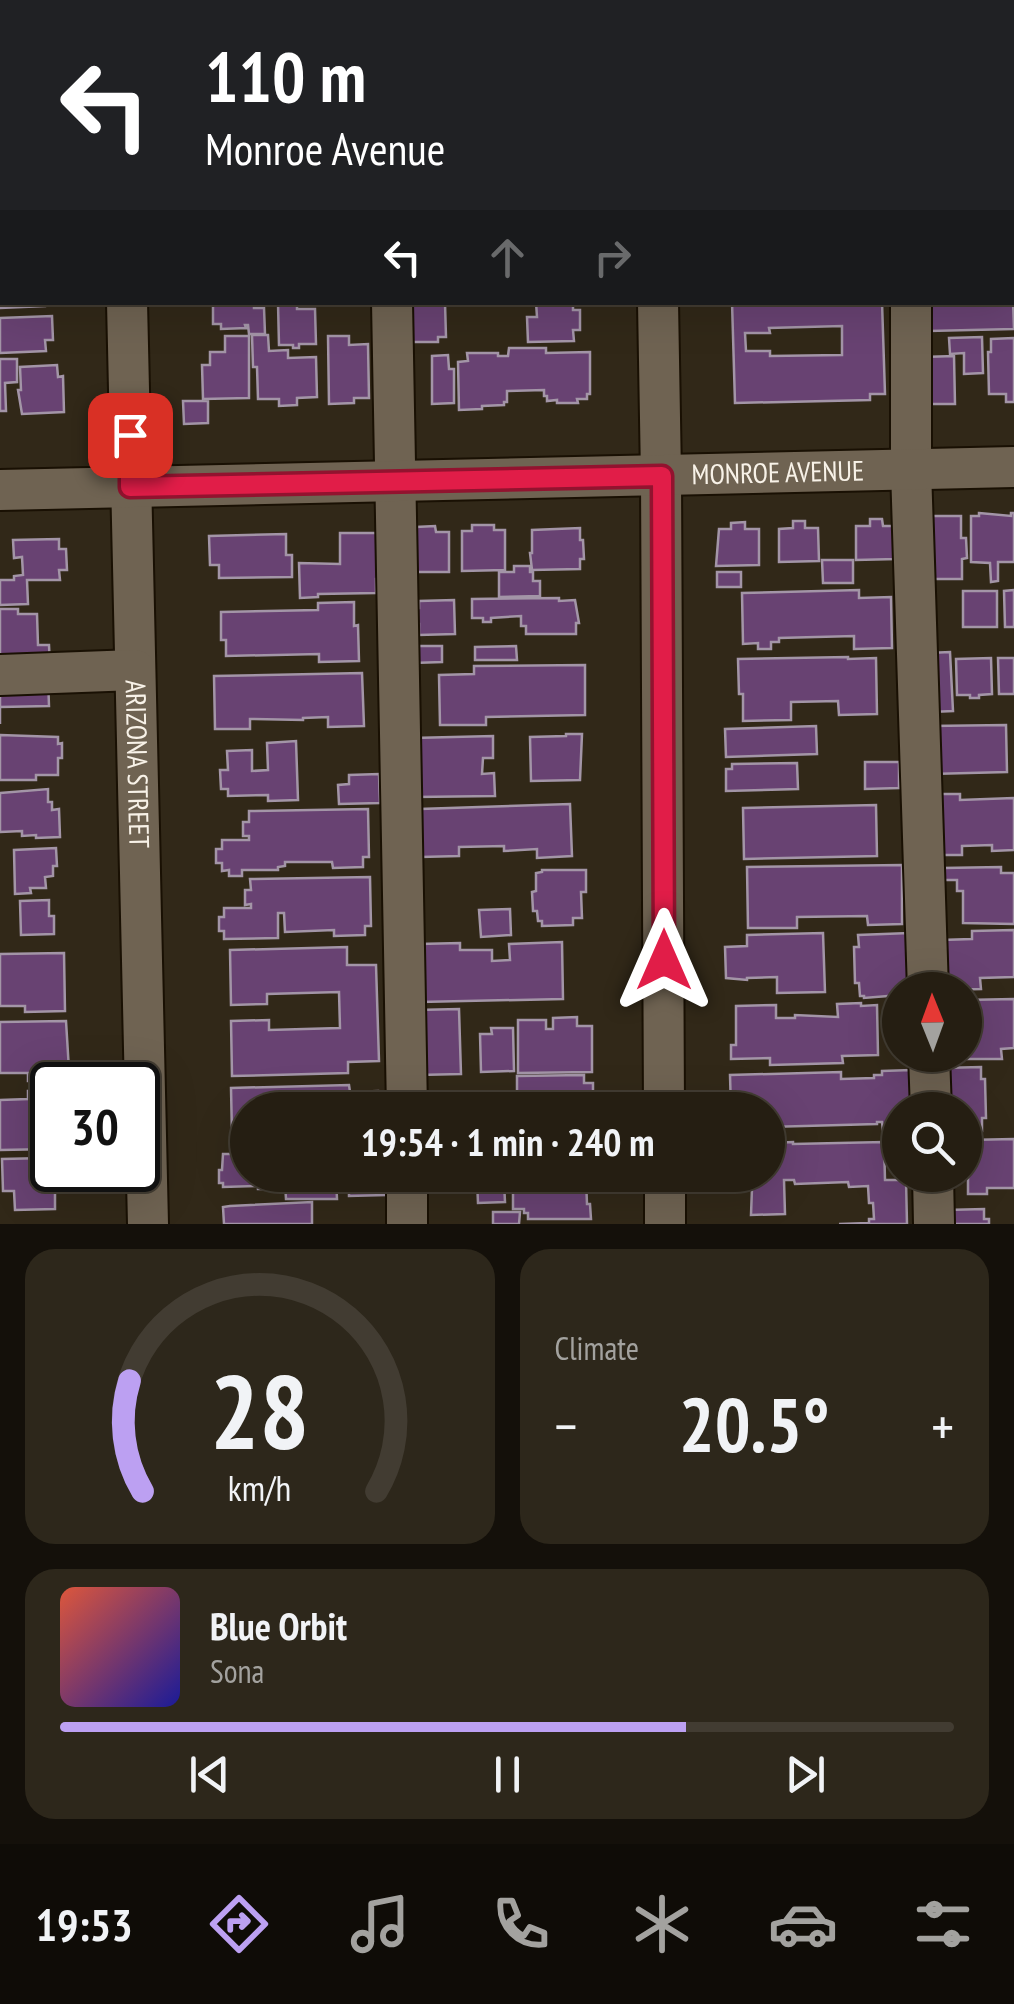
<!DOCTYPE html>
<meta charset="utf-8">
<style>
:root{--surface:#251e12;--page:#2d271b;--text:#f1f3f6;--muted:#a3a29f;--line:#423c32;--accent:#bca0f2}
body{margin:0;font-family:"PT Sans Narrow",sans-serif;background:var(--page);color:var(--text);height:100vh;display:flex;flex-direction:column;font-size:38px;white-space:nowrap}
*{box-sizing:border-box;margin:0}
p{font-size:32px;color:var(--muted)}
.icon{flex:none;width:55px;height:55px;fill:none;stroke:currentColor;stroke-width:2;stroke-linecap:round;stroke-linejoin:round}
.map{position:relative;height:1224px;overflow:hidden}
.side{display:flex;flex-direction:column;gap:25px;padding:25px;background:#14100a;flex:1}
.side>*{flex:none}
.guide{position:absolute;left:0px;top:0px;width:1015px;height:305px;box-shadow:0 10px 40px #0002,0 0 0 2px var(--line);background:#202124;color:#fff;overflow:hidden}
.needle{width:65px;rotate:359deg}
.fabs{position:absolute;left:882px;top:972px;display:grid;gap:20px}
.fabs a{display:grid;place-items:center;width:100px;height:100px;border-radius:50%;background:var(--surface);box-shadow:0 10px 40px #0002,0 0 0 2px var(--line);font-size:50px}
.speed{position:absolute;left:30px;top:1062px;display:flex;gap:20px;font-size:50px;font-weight:700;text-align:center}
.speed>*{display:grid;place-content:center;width:130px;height:130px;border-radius:50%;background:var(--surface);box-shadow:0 10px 40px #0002,0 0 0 2px var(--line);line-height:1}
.speed .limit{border:5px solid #111;border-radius:15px;background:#fff;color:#111}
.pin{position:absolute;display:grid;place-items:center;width:85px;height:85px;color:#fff;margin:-42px;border-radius:20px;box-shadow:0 5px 15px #0006}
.me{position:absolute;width:110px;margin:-55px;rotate:0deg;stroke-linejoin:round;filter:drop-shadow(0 0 8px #0008)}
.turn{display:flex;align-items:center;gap:35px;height:210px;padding:0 40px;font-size:45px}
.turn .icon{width:130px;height:130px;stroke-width:2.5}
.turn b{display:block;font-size:70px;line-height:85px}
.lanes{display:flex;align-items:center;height:95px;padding:0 40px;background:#0003;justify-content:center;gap:50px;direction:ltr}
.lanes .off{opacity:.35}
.big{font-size:75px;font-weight:600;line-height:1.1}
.side .card{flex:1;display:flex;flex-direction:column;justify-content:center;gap:15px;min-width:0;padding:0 35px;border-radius:30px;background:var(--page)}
.side .dial{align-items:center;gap:0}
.dial svg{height:260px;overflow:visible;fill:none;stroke:var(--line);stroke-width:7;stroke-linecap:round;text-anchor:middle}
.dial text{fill:var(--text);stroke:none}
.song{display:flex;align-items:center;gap:30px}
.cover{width:120px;height:120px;border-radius:15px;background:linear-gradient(135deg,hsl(10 70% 55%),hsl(240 70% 35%))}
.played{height:10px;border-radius:5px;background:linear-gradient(90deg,var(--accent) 70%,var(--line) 70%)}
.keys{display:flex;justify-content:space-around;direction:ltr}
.heat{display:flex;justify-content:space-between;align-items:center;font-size:55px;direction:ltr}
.side .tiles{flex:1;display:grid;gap:25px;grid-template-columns:1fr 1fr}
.card:last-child{grid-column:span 2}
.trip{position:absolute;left:230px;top:1092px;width:555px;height:100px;border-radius:50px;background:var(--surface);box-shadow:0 10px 40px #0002,0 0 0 2px var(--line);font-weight:600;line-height:100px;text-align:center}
.tab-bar{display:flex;height:160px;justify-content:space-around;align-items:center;background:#0f0c07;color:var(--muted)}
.tab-bar .icon{width:70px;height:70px}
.tab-bar .on{color:var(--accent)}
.tab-bar b{font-size:45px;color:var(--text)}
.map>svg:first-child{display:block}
.building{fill:#684272;stroke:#a395a7;stroke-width:2.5;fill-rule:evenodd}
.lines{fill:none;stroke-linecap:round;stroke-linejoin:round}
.minor-casing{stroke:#191003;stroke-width:44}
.minor{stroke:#6f6352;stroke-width:40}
.route-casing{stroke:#92132f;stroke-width:25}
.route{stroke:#e11d48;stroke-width:18}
.labels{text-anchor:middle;stroke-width:10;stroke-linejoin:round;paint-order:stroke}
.street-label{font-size:28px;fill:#f8f2e8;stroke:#15110a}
</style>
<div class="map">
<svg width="1014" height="1224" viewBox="0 0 1014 1224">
<rect width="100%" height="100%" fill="#312818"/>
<path class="building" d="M919,0H1014V49L1012,2H919Z
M0,271H2V302H45V306L0,308Z
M1012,275L1014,329L929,331L928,302H1012Z
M213,302H254V308H264L265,334H249L248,325H245L246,328L221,329V324H213Z
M536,302H573V310H580V330H573L574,341L528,342L527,317H537Z
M732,302H882L885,394H870V400L735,403ZM842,326V355L770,356V351H746L745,333H770L769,328Z
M278,303H297V309H315L316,344H299V348H293V345H279Z
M445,303L446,337H438V342H410L409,305Z
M52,316L53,340H45L46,351L0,353V318Z
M252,335H268L269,351L288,350V358L316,357L317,397L297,398V405L279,406V399H258L257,367H253Z
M225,336H249V398L203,399L202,365H210V352H225Z
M328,336H349V345L368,344L369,398H354V403L329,404Z
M982,337L983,373L964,374V353L950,354L949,338Z
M1014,338V402H1006V394H989L988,352H991V339Z
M509,348H546V353L590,352V394H587V399H577L578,403H557V400L547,401V396H544V390L507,391V402H504V405L482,406V409L459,410L458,362L468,361L467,353H498V356H508Z
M448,355L449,369H454V403L432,404V356Z
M954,356L955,404H923V357Z
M0,359H17V382L5,383L6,411H0Z
M57,365L58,377L63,376L64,412L22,414L18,390H21L20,367Z
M183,401H208V423L184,424Z
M979,513L1011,516V513H1014V562H998V581L991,582L990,563L971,562V516H979Z
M925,516H961V538H966L967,558L962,559V579H925Z
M870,519H882L883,526H896V559L856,560V526H870Z
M793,521H805V528H818L819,561L779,562V529L793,528Z
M745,522V529H759V565L716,566L719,529H731V523Z
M472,525H494V530H505V570L462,571V531H472Z
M435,526L436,532H449V572H405L416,527Z
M580,528V540H583L584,559H580V569L532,570L530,553H532V530Z
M340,533H377L378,579H376V593L318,594V597L300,598L299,563L340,564Z
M286,534V555H292V577L219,578V565H210L209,536Z
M59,539V549H66L67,570H59L60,580H27L28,604L0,605V580H14V576L23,575L22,557L14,558L13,540Z
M822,560H853V583H823Z
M514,566H530V572H533V581H540V596L499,597V572H514Z
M717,572H741V587H717Z
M859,590V598L891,597L892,648L854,649V636L779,638V642H771V649H758V643L743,644L742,593Z
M1014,590V627H1005L1004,591Z
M963,591H997V627H963Z
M559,598V601L575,600L579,623H576V634H526V626H521V616L491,618V622H483V618H472V599Z
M454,600L455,634L419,635V624H409V609L419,608V601Z
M354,602V626L358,625L359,661L319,662V654L226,656V640H221V612L318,610V603Z
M0,609H18V614H37L38,645H49L50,667L0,668Z
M413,646H442V662L413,663Z
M516,646L517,660H475V647Z
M950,652L953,711L931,712L928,653Z
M848,657V659L876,658L877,714L839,715L838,701L791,702V720L743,721V694H739L738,659Z
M991,658L992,694L979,695V698H970V695H957L956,659Z
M998,658H1014V694H999Z
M585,665V715L486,717V725H440L439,675L474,674V666Z
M362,673L364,726L328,727V717L303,718V720L250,719V729H215L214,676Z
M48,677L49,706L0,707V724V678Z
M1006,725L1007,772L931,774L930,726Z
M816,726L817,754L726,757L725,729Z
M566,734H582L580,780L531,781L530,737L566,736Z
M0,735L58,737V744L62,743V758H58V775H36V780H0Z
M493,736V758H483L482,774L494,773L495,796L415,797L413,738Z
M296,741L298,800L268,801V795L228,796V789H221L220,770H228L227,751L252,750V771L268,770L267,743Z
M865,762H899V788L865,789Z
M797,763L798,789L726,791V769H732V764Z
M379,774L380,803L339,804L338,785L349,784V775Z
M48,789V802H52V810L59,809L60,837L36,838V835L22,836V831L0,832V793Z
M935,794H960V800L1014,798V850L992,851V845L962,846V855H936Z
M570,804L572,856L537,858V849L504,851V846L459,847V856L421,857L420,809Z
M876,805L877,856L744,859L743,808Z
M368,809L369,857H363V867L333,868L332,862H285V866L278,867V870H242V876H229V870L222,871V863H216V849H222V840H249V836H243V822H249V811Z
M56,848L57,866H53V876L45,877L46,888H30L31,893L15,894L14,850Z
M902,865V924L868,925L867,916L797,917V928H748L747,867Z
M1001,867V873H1014V924L963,923V891H957V880H944L943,868Z
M542,870H586V892H581L582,918H573V925L542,926V921H538L537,911H533L532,892L536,891V873L542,872Z
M370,877L371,926H365V935L334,936V930L285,932L284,913H278V938L224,939V931H219V917H224V908H251V904L245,905V890H251L250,879Z
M49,900V916H54V934L21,935L20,901Z
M510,909L511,935L481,937L479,910Z
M1014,930V977L980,978L981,989L943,990L941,940L972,939V931Z
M823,933L825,992L777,993V977L747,978V980L726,978L725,947L747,946V935Z
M909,933L910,990H900V995L864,998V996H860L859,983H855L854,947H859L858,935Z
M562,942L563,999L420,1002L419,944L460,943V950H492V961L510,960L509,944Z
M347,947V965H376L379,1061L348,1062V1073L232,1076L231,1021L269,1020V1030L340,1028L339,992L267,994V1004L231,1005L230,950Z
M64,953L65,1011L25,1012V1006H0V954Z
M1014,999V1048L1001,1049L1002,1059H959L958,1055H965V1000Z
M861,1003V1006L877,1005L878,1055L842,1056L843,1063L770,1065V1058L731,1059V1045H736V1006L776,1005V1018H795V1015L838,1017L837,1004Z
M459,1009L461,1074L418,1075L416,1010Z
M577,1017V1026H592V1072L518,1073V1020H546V1029H553V1018Z
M66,1021L69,1070H65V1080L28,1081V1073H0V1022Z
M491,1028H513L514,1071L481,1072L480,1034H492Z
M981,1067V1079H985L986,1118H982V1131H965V1110H943L942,1068Z
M911,1070L912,1110H900V1130L883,1131L882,1122H877V1124L768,1127V1110H731L730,1075L841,1072V1079L874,1078V1075H882V1071Z
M584,1075V1083H593V1106H585V1110H480V1107H517V1076Z
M349,1085L350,1092L378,1091L379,1110H248V1136H232L231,1088Z
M52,1090V1149L0,1150V1100L28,1099V1091Z
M1014,1139V1188H987V1194H968V1140Z
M793,1142V1144L884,1142L885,1180H906L907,1224H839L869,1223V1219H874L873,1203H869L868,1186L849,1187L848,1182L795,1184L794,1180H784L785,1214L751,1215L752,1188H750V1175H768V1143Z
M223,1154H248V1175H276V1189H258V1186L223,1187V1183H219V1170H222Z
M46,1158H52V1170H70V1184H55V1209L15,1210L14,1191H3L2,1159Z
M345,1175H385L386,1195L349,1196V1176Z
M315,1177L336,1178L337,1199H286L285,1183L315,1182Z
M586,1179L587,1204H590L591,1219H528V1213H524V1209H513V1183H527V1180Z
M477,1180H487V1183L504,1182L505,1202L478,1203Z
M312,1202V1224H224L223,1207L230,1206Z
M984,1209V1219H989V1224H947L946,1210Z
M493,1212H520L519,1224H493Z"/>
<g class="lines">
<defs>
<g id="minor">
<path d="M122,0V2"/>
<path d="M386,0V2"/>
<path d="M651,0V2"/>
<path d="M910,0V2"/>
<path id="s1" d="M127,302L148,1224"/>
<path d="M392,302L407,1110"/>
<path d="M658,302L661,476L664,1110"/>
<path d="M911,302V470L928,990"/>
<path id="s2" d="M0,490L1014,467"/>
<path d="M0,675L135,670"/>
<path d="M929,1055L931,1110"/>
<path d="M407,1175V1224"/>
<path d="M665,1175V1224"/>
<path d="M933,1175L934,1224"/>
</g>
</defs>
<use href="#minor" class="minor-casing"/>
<use href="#minor" class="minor"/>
</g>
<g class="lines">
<defs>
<path id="route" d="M130,435V487L662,476L664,960"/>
</defs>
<use href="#route" class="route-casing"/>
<use href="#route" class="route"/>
</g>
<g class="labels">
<g class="street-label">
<text dy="10" stroke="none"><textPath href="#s2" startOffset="778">MONROE AVENUE</textPath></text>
<text dy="10" stroke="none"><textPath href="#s1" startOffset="462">ARIZONA STREET</textPath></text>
</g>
</g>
</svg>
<div class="fabs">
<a><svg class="needle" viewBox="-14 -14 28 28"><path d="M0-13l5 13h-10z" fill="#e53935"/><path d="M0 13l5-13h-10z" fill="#a3a29f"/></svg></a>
<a><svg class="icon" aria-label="search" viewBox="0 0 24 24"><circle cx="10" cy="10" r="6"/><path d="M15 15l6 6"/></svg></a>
</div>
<div class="speed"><div class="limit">30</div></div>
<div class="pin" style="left:130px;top:435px;background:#d93025"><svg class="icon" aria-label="arrive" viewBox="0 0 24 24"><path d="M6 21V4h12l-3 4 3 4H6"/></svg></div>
<svg class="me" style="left:664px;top:960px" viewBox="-20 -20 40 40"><path d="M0-17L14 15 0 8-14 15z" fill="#e11d48" stroke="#fff" stroke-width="4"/></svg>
<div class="trip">19:54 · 1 min · 240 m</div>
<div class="guide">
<div class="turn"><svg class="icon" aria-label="left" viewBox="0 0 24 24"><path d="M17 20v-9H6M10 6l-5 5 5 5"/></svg><div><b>110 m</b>Monroe Avenue</div></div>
<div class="lanes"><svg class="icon" aria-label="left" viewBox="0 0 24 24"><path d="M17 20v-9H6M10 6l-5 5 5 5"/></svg><svg class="icon off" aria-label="ahead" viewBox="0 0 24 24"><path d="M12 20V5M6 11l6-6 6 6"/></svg><svg class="icon off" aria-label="right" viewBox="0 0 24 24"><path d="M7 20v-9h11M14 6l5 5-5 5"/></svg></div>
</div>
</div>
<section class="side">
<div class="tiles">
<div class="card dial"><svg viewBox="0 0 100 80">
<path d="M14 69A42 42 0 1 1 86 69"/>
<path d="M14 69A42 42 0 0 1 10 35" stroke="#bca0f2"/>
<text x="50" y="56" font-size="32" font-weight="700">28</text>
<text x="50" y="72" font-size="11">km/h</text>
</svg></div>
<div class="card"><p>Climate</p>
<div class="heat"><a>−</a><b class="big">20.5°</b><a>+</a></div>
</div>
<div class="card">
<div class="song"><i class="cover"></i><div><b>Blue Orbit</b><p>Sona</p></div></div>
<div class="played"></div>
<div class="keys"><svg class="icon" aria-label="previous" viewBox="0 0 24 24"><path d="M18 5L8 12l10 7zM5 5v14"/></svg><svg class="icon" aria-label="pause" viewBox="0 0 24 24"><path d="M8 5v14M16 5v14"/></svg><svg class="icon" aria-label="next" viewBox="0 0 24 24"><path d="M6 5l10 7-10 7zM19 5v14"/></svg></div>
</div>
</div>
</section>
<nav class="tab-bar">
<b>19:53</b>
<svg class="icon on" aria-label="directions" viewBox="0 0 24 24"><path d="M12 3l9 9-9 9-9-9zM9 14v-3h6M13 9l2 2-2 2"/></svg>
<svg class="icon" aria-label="music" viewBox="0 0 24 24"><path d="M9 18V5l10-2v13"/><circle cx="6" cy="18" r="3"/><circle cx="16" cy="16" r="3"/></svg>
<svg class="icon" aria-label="phone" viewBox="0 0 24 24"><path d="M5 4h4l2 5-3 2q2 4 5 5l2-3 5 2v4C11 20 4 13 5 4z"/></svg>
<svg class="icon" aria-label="climate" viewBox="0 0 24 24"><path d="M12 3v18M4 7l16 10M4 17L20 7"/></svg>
<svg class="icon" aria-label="car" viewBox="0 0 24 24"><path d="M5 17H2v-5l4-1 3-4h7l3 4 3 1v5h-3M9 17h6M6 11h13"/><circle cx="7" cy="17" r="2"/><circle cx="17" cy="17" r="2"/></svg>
<svg class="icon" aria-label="filters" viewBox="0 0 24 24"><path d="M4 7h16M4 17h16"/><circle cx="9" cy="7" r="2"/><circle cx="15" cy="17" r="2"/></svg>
</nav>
